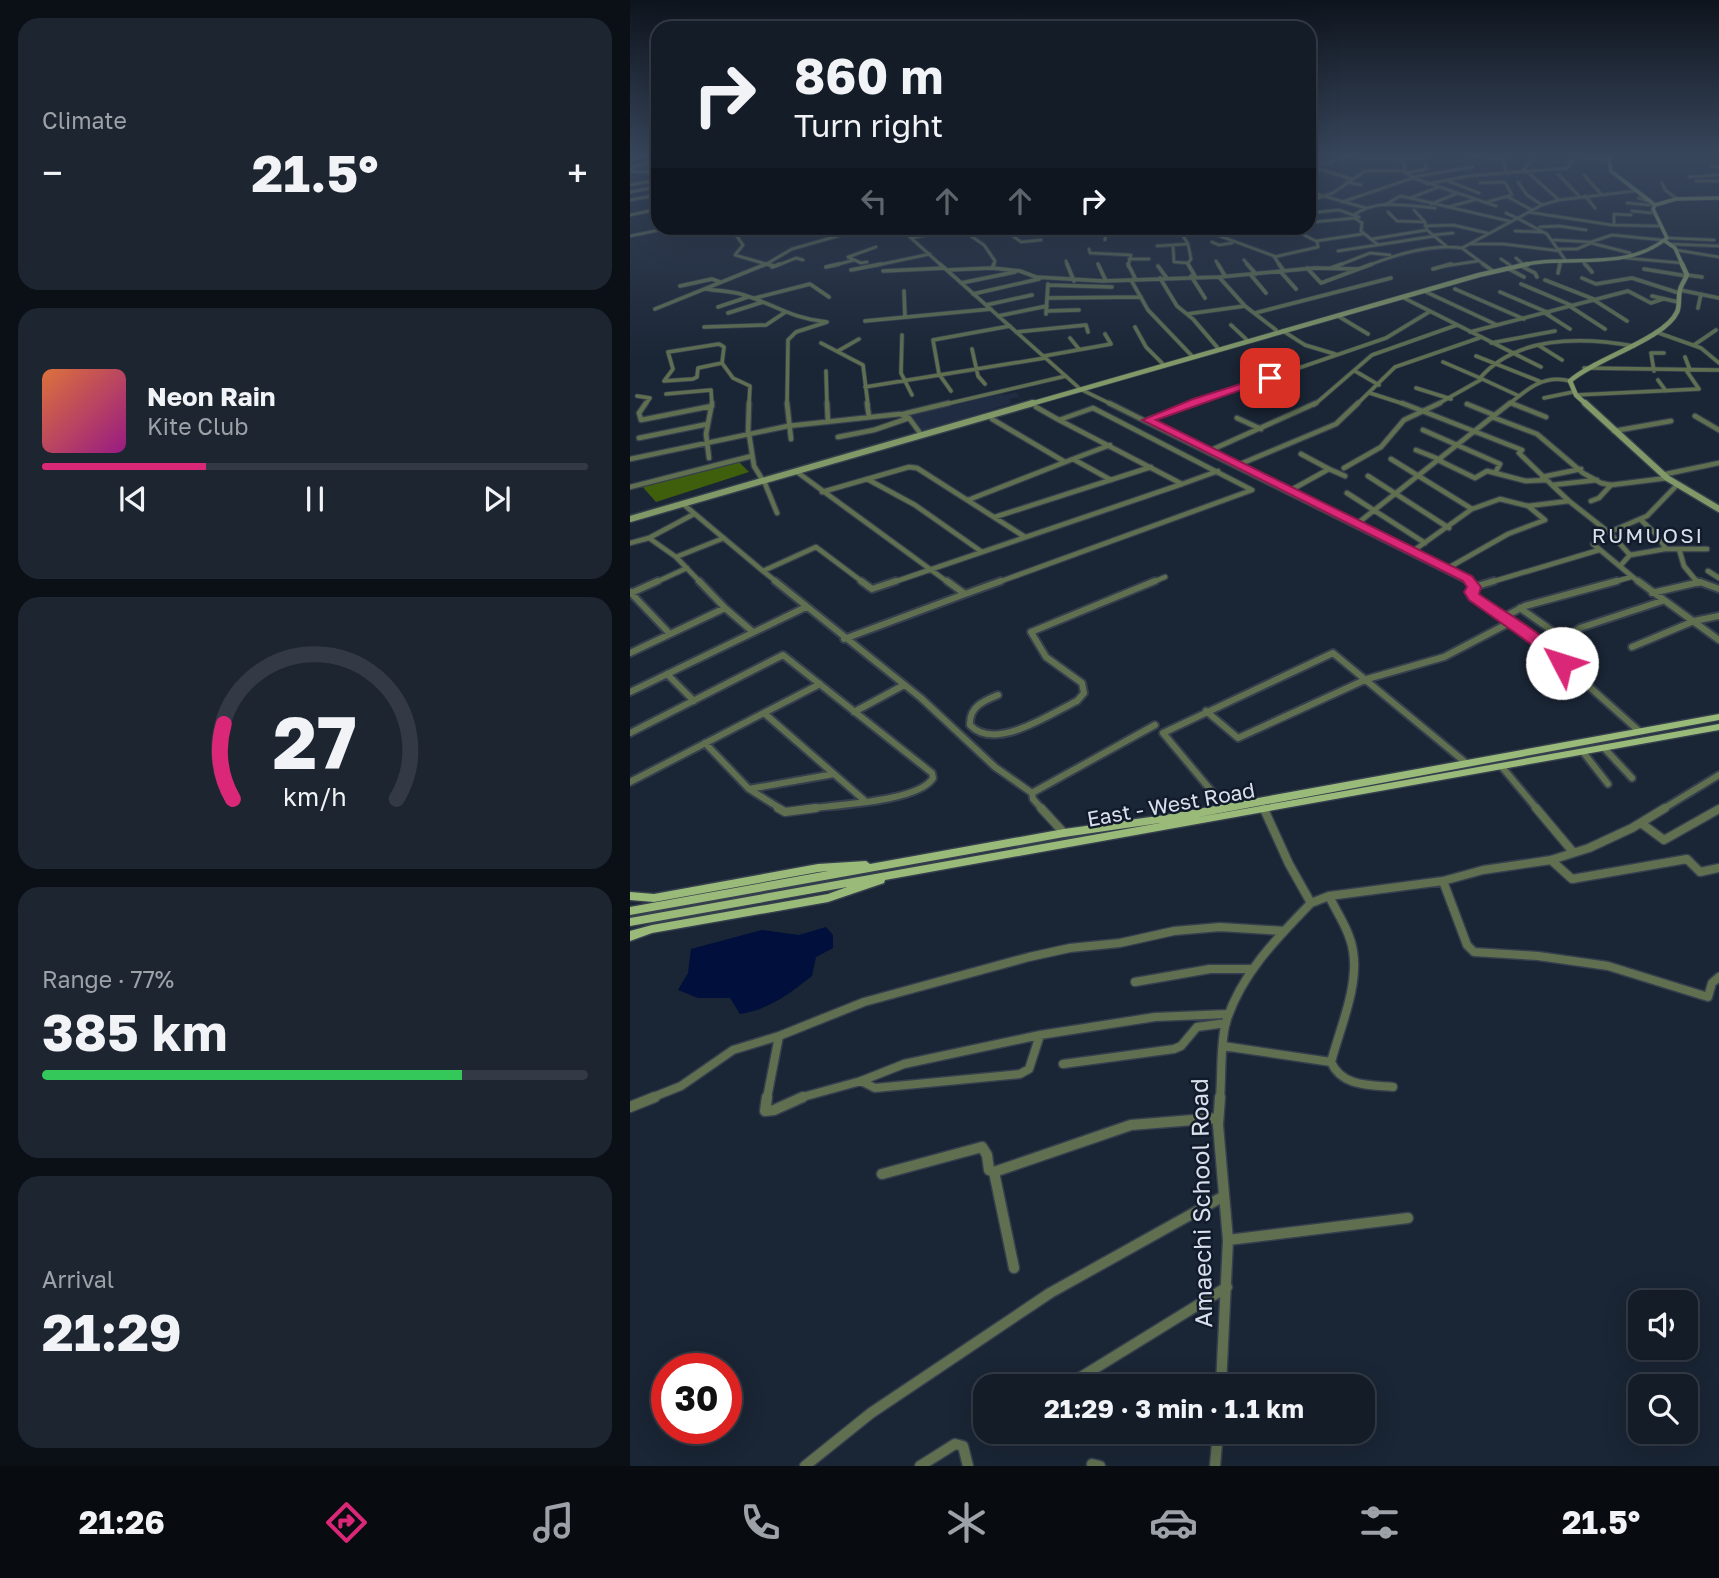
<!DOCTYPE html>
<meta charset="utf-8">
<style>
:root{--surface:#141c28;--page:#1d2530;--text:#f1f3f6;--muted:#9da1a8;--line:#333a45;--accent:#db2777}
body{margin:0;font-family:"Golos Text",sans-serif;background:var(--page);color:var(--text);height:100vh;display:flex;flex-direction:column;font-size:26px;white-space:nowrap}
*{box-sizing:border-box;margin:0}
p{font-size:23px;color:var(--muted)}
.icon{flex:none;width:38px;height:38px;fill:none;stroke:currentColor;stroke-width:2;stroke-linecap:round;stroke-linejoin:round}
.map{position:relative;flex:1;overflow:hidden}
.side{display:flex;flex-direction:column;gap:18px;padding:18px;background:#0b0f16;width:630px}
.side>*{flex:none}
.banner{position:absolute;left:21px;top:21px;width:665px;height:214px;border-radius:21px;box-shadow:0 7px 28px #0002,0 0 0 2px var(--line);background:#141c28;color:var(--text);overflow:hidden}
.controls{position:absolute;left:998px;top:1290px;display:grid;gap:14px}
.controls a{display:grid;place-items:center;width:70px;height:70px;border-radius:14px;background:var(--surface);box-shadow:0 7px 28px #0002,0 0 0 2px var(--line);font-size:35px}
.speed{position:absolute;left:21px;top:1353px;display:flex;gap:14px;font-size:35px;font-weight:700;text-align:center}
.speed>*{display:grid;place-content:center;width:91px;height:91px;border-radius:50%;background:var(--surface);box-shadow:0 7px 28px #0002,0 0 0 2px var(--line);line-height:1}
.speed .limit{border:10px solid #d22;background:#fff;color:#111}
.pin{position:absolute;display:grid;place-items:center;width:60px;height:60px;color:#fff;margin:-30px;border-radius:14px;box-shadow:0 4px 10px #0006}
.me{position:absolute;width:77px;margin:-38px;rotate:310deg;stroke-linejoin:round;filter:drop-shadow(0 0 5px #0008)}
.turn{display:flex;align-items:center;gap:24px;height:147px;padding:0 28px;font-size:32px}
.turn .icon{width:91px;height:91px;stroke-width:2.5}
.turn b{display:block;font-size:49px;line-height:60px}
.lanes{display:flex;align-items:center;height:66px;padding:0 28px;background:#0003;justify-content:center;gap:35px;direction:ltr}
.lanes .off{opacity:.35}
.big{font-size:52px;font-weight:700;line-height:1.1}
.side .card{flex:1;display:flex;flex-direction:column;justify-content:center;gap:10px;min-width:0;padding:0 24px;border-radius:21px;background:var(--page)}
.side .dial{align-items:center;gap:0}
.dial svg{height:182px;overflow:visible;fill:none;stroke:var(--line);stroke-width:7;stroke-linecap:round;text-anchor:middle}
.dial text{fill:var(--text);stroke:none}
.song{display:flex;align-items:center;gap:21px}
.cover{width:84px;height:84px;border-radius:10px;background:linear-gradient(135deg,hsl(20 70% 55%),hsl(310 70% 35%))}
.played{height:7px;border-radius:4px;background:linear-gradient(90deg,var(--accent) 30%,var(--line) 30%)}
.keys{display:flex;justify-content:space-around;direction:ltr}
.heat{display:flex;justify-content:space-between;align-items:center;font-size:38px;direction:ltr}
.charge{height:10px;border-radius:5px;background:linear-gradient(90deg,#34c759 77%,var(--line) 0)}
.trip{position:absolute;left:343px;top:1374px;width:402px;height:70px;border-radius:21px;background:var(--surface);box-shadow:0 7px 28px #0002,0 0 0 2px var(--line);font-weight:700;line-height:70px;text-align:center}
.dock{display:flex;height:112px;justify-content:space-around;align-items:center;background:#080b10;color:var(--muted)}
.dock .icon{width:49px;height:49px}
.dock .active{color:var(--accent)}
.dock b{font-size:32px;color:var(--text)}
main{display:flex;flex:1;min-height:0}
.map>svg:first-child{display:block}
.built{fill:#1f2c42}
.forest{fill:#3f5f0c}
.water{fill:#000f3b}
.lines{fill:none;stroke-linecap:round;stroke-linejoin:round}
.street-far5-casing{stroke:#353f4e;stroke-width:4.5}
.street-far4-casing{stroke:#353f4e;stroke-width:5}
.street-far3-casing{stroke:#353f4e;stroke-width:7}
.street-far2-casing{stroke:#353f4e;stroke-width:10}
.street-far1-casing{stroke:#353f4e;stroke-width:11}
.street-casing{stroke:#353f4e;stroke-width:13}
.secondary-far2-casing{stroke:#353f4e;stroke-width:5}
.secondary-far1-casing{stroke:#353f4e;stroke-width:6}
.secondary-casing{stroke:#353f4e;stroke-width:9}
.primary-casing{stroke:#353f4e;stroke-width:3}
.street-far5{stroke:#5f6f50;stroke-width:2.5}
.street-far4{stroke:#5f6f50;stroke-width:3.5}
.street-far3{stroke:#5f6f50;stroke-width:4.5}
.street-far2{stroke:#5f6f50;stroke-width:6}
.street-far1{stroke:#5f6f50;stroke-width:8}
.street{stroke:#5f6f50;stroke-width:10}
.secondary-far2{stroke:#819967;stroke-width:3.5}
.secondary-far1{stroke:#819967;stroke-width:4.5}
.secondary{stroke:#819967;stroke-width:6}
.primary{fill:#9aba79;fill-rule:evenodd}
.route{fill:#db2777;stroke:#8e194d;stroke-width:2}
.labels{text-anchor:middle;stroke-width:5;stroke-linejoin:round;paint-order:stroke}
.far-quarter-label{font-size:21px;letter-spacing:2px;fill:#d9e0eb;stroke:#111b2b}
.street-label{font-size:21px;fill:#d9e0eb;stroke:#111b2b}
.near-street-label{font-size:24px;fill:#d9e0eb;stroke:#111b2b}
</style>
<main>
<section class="side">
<div class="card"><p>Climate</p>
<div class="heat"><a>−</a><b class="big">21.5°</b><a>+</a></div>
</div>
<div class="card">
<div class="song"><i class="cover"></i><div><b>Neon Rain</b><p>Kite Club</p></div></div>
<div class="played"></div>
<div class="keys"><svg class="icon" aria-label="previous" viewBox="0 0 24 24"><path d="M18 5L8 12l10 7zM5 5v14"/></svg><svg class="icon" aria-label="pause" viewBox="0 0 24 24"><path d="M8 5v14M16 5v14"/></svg><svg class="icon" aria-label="next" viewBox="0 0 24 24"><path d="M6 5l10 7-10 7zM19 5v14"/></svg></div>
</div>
<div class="card dial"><svg viewBox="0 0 100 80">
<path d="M14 69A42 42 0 1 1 86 69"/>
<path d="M14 69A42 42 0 0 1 10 36" stroke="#db2777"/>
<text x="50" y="56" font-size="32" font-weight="700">27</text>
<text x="50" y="72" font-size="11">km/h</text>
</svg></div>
<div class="card"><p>Range · 77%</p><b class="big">385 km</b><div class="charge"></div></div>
<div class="card"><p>Arrival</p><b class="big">21:29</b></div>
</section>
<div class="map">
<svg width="1089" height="1466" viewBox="0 0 1089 1466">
<rect width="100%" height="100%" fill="#1a2535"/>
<path class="built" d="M370,390L374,395L386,392L390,397L379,399L382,403L291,432L277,413Z"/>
<path class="forest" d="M106,459L119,472L26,502L10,484Z"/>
<path class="water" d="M196,927L203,935V948L186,957L182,976C159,994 140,1009 110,1014L100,998H68L48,990L58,973L61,949L132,930L169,935Z"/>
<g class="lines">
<defs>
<path id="street-far5" d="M773,155L775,172L783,178L866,206
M839,155L874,159L875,169L879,174
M936,155L978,160
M716,156L741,159
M739,157L774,160
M774,158L788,159L798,155
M0,159L18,155
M902,160L894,169L929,200
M681,165L700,163L717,155
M679,166L722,179
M1081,166L1089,167
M0,168L28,160
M0,171L28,173
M775,173L797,169L795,164
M928,174L950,197
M954,175L971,194
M783,177L843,167
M1059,177L1089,175
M818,181L849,193
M1066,181H1089
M717,182L731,185
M888,182L897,195L912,205
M850,183L875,182L882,195L857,202
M1032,183L1035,190L1046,198
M797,184L838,176L937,168L944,158
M0,185L28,180
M809,187L780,198L879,221
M0,192L28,187
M679,192L736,208
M955,196L965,208
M878,197L902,210
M1009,198L1018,201
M0,200L28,195
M679,201L703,193L735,171H775
M712,202L783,178
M997,203L1020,205
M801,204L828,193
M755,205L770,196L780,198
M818,207L844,200
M784,210L795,222
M1002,211L1021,213
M758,212L767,221L795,222L797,230L816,246
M898,212L982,225L1028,226
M679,213L709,210L729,217L725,218L732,223L731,231L747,244
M876,213L887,218
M0,215L28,209
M724,215C748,198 776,206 805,208
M887,218L917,234L936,261
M684,222L725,218
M984,223V214L1001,215
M795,226L823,225L857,233
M910,227L929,226L956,230
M101,228L113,245L105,255L143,266
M270,228L312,266
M437,228V231
M616,228L629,234L651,228
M660,228L686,241L733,234
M375,230L391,242L411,240
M885,231L912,232
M338,234L354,245L365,261L363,266
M587,235L644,256L650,266
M803,235L823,233
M0,236L40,228
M281,238L322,230L336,233L382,228
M1037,238L1084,240
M742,239L797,230
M475,240L476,228
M924,240L961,242L982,235L1032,240
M582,242L589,245L602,243
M558,244L561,259L558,263
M840,244H873L930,251
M1039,244L1089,246
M543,245L544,262L558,263L559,266
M527,246L558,244L548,228
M459,249L460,253L501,255L498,266
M929,249H947L961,243L1000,253
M1046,250L1089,257
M708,251L805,236
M644,257L688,247L687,241
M886,258L892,263
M995,258L1052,263
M499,259H519
M871,259L880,265
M614,260L619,266
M436,261L438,266
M586,261L589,266
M237,262L231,263L218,257L246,247
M954,263L956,266
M133,266L162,249L236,228
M146,266L166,258L173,260
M202,266L224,260
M243,266L300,254
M707,266L740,253L760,255
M737,266C767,254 800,244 832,248
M815,266L848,261
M856,266L832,248L912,205L929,200L1005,191
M929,266L930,262"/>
<path id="street-far4" d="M136,264L144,266
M310,264L448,387
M437,264L444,281
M468,264L476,281
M498,264L506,280
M558,264L565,276
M588,264L595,276
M617,264L626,274
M649,264L654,271
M853,264L863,271
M955,264L962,272
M889,265L905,273L907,277
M528,266L536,277
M142,267L150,264
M196,267L209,264
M362,268L364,264
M677,268L691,283L742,264
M701,268L712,264
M877,268L894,277
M803,269L821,264
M1014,269L1057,276
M221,270L251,264
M317,270L362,268L390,271L406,277L473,281L589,277L684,268L728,269
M253,271L315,268
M650,271L666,289
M928,273L930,264
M620,274L636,293
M1057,275L1072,277
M561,276L575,298
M589,277L615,306L646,330
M530,278L547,306L563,319L587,347
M952,278L966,284L1002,278L1049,293
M501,280L518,310L562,356
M915,280L966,300
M331,283L385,272
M891,284L943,306
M418,285L482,287
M50,286L82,279L90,282
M76,289C88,291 102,291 114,295C146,305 160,318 197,322L166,332L158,340L157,405
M825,289L894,319
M1050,290L1089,298
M274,291L275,317
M794,291L867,325
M870,292L919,313
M343,294L409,279
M1022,296L1048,302
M772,297L911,367
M125,298L180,284L199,297
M418,298L511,297
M964,300L997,321
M356,305L402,295
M88,307L118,297
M941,307L975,329
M1068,308L1071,294
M25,309L136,264
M416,311L449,310
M98,313L133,302
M625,313L761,278
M915,313L940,329
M416,314L418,284
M557,314L615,306
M368,316L417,306
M708,316L738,334
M235,321L361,309
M601,325L616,339
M74,327L136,325L154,313
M505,327L516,347L532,363
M653,331L675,345L705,354
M386,332L456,325L458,332
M840,332L998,291L1021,303L1033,299
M1026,332L1071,348L1089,363
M272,335L271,373L282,395
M440,338L449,349
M191,343L233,365L238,405
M861,343L925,331
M89,344L94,347L92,363L68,368L67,377L63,379L34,381L43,369L38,352Z
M908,345L932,360
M1064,345L1086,330
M342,349L348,376L355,384
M208,351L229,339
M414,356L481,344L475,334
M846,356L909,381
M1055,357L1060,370
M813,362L850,378
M92,363L103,378L120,386L119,405
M954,368L1089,370
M1056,370L1069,389
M196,371L197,405
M725,371L749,385
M1024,371L1021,353H1034
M1028,380L1036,391
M235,387L415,358
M786,388L821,399
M450,389L483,405
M321,391L309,374L303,340L380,326
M740,393L777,405
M36,394L81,390L82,405
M946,395L1069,389
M7,396L20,398L15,405
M889,396L850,378C887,335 952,337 1004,346
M914,398L943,392
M880,403L885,405
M312,405L436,376
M561,405L756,338L799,312
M684,405L742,355L827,325
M726,405L765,367L849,338
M806,405L852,379
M878,405C897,389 914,374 940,381"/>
<path id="street-far3" d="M16,403L9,413L11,420L82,406
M157,403L161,439
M197,403L198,422
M237,403L239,417
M479,403L841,583
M772,403L892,450L889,453L922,485L967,480
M881,403L916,417
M837,404L864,415
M406,407L429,420
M273,414L319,403
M1065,416L1089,430
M862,417L907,434L953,473L971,483L981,485L1037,478
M607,418L631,429
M362,419L435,462
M517,420L566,403
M793,430L870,464L865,473L896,481L916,480
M984,431L1041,421
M119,434L124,466L132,479
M118,435L119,403
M208,437L244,430L279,418
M9,438L78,424
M786,450L811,460
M579,451L686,403
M79,458L76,434L82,403
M0,459L158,426L270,414L279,418L290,433
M443,459L480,445
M761,459L842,509L783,551
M810,461L845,478L857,471L865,473
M608,465L706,424L728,403
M714,468L751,447L774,420L810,403
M699,469L715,476
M167,472L319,583
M1036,474L1089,463
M738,476L819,528
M912,477L951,469
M237,479L285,505L352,552
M134,481L147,513
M552,484L588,471
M922,485L939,501
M0,487L122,456
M661,490L699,469L671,454
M192,492L279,467L287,468L395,537
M717,493L795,543
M338,500L443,459L481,480
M961,501L969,498L981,485
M53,504L133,571L186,547L234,583
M842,509L870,499L898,506L939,501L981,534
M365,517L521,467
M1011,520L1027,535L1036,549
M728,523L880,403
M19,538L64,514
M0,543L19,538L46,557L94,538
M963,544L1010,583
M1049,549L1054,566L1068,583
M1000,555L1035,549H1077
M46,557L71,583
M990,566L1000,555L981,534L982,531L1017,516L1047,485
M818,568L878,534L915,520L898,506
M133,571L148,583
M1078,571L1089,578
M24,583L57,568
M261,583L552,484L429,420L463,408L622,490L366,583
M521,583L535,577
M858,583L969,550
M980,583L1001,577
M1067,583H1072"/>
<path id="street-far2" d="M69,581L95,608
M145,581L291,698L365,767L402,793
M231,581L242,589L266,581
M839,581L844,587L841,592L844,597L917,649L1009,731
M1008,581L1089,640
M1066,581L1068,583
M844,587L864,581
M0,592L40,634
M1,593L28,581
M1022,593L1070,582L1089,589
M335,594L371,581
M890,608L934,639
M872,618L895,606L987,581
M214,639L335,594L317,581
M1002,647L1064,621L1089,616
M917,649L950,628L1032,601
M0,653L95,608L123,632
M37,674L64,701
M0,692L176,607
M368,695C353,701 339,707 340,725C365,752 420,714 447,701L454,693L452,683L416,657L401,632L525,581
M576,711L608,738L737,679L814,657L879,623
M224,712L274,685
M134,713L234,800
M0,733L153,655L302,773L303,778C289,802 202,805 174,809
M75,743L119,789L204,774
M974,748L1002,778
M953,752L978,784
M872,767L907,809
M0,782L190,684
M119,789L151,809
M594,806L533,733L703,653L835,762
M412,809L403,799L402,793L525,725
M1033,809L1089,775"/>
<path id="street-far1" d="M148,808L155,812L186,808
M411,808L434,833
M906,808L943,852
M634,809L659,864L681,903
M1011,823L1034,840L1089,809
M921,860L942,879L1057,859L1070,872L1089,868
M813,881L837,945L844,952L908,956L978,966L1078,997L1082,983L1089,977
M699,896C707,913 720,931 723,951C729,986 710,1028 701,1062C712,1087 740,1085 763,1087
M681,903L699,896L813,881L853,870L921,860L959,848L1002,828L1035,808
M505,982L580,969H622
M593,1046L701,1062
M433,1064L544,1049L551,1046L567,1027L596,1023
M231,1081L245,1088L390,1074L399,1069L410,1035
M21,1098L51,1086L103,1050L149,1036L234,1002L399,957L440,948L490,943L544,931L590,927L654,931
M137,1098L149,1036
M169,1098L231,1081L274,1064L410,1035L525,1017L598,1014
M590,1098C592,1076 590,1043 596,1022C611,974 647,938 681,903"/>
<path id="street" d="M137,1097L135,1111L144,1110L173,1097
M590,1097L588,1125L598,1240L591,1386
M0,1107L25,1097
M364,1172L384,1268
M252,1174L352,1147L357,1155L359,1170L364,1172L501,1125L588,1118
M598,1240L778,1218
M451,1377L597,1287
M462,1464L470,1466
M175,1466L241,1413L420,1293L594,1196
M290,1466L325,1444L333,1446L338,1466
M585,1466L588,1432"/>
<path id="secondary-far2" d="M978,155L981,171L1025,205
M1035,241L1045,248L1053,266
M888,266C937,253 994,273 1037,238L1023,209L1025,205L1046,199L1089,198"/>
<path id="secondary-far1" d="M397,405L849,275L898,264
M957,405L946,395L940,381C964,359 1035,339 1047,312C1050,306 1048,297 1050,290C1051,285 1055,280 1057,275L1052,264"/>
<path id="secondary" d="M955,403L1037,478L1089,509
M0,519L403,403"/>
<path id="primary" d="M1089,714V720L563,818L1089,724V730L255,880L254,883L198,902L22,933L0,941V931L22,925L198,894L217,887L0,926V918L530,823L434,837L0,915V907L198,871L188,872L24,902L0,900V892L24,894L188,864L236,861L240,864L434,829L535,815Z"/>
</defs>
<use href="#street-far5" class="street-far5-casing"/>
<use href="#street-far4" class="street-far4-casing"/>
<use href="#street-far3" class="street-far3-casing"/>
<use href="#street-far2" class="street-far2-casing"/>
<use href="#street-far1" class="street-far1-casing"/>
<use href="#street" class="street-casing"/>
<use href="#secondary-far2" class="secondary-far2-casing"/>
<use href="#secondary-far1" class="secondary-far1-casing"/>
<use href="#secondary" class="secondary-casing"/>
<use href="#primary" class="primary-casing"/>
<use href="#street-far5" class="street-far5"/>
<use href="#street-far4" class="street-far4"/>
<use href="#street-far3" class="street-far3"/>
<use href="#street-far2" class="street-far2"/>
<use href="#street-far1" class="street-far1"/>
<use href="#street" class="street"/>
<use href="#secondary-far2" class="secondary-far2"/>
<use href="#secondary-far1" class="secondary-far1"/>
<use href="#secondary" class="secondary"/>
<use href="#primary" class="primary"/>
</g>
<linearGradient id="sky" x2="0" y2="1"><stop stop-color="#0e141d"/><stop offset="0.43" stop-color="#38465c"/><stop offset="1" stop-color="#38465c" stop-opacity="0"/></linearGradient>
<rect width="1089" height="361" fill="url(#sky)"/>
<path class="route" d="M636,376L645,378L526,420L842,576L851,587L849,594C876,613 919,636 939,663L937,666H926L912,652L839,600L834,592L837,587L833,581L512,420L563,399Z"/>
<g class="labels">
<g class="far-quarter-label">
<text x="1018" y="543">RUMUOSI</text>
</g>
<g class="street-label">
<text transform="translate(541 805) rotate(-10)" y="7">East - West Road</text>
</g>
<g class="near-street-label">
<text transform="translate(572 1203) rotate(-91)" y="8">Amaechi School Road</text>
</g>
</g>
</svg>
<div class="controls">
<a><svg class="icon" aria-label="sound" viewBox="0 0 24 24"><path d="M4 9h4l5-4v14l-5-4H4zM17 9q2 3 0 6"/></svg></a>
<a><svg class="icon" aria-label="search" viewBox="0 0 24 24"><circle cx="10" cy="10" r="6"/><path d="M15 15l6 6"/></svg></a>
</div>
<div class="speed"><div class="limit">30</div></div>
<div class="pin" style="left:640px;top:378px;background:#d93025"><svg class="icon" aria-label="arrive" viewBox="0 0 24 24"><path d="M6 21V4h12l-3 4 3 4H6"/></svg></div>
<svg class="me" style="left:932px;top:663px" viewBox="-20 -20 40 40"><circle r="19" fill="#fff"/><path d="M0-13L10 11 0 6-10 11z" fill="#db2777"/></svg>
<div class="trip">21:29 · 3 min · 1.1 km</div>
<div class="banner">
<div class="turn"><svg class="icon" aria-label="right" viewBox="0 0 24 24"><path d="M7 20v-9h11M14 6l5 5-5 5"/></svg><div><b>860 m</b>Turn right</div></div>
<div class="lanes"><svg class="icon off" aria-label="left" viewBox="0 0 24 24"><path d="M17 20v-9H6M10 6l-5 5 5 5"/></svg><svg class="icon off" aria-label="ahead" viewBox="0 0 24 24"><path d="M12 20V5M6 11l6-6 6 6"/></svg><svg class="icon off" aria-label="ahead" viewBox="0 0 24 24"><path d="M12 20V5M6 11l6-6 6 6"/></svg><svg class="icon" aria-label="right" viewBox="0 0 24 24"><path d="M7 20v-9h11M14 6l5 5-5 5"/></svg></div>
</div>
</div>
</main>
<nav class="dock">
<b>21:26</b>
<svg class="icon active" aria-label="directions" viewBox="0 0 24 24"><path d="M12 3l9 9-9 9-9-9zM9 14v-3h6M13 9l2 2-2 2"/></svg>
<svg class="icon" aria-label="music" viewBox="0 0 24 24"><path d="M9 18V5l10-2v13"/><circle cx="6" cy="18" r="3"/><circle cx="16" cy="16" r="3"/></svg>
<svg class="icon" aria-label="phone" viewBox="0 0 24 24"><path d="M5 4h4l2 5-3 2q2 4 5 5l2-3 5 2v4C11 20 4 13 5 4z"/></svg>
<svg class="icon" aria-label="climate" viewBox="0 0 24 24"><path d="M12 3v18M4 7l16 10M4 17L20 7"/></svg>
<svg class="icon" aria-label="car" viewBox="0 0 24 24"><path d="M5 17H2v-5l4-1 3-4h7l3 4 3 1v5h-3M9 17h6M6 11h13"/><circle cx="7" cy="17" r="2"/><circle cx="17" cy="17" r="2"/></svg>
<svg class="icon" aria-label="filters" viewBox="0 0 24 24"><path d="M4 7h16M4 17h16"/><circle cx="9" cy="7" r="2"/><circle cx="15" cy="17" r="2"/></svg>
<b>21.5°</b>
</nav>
